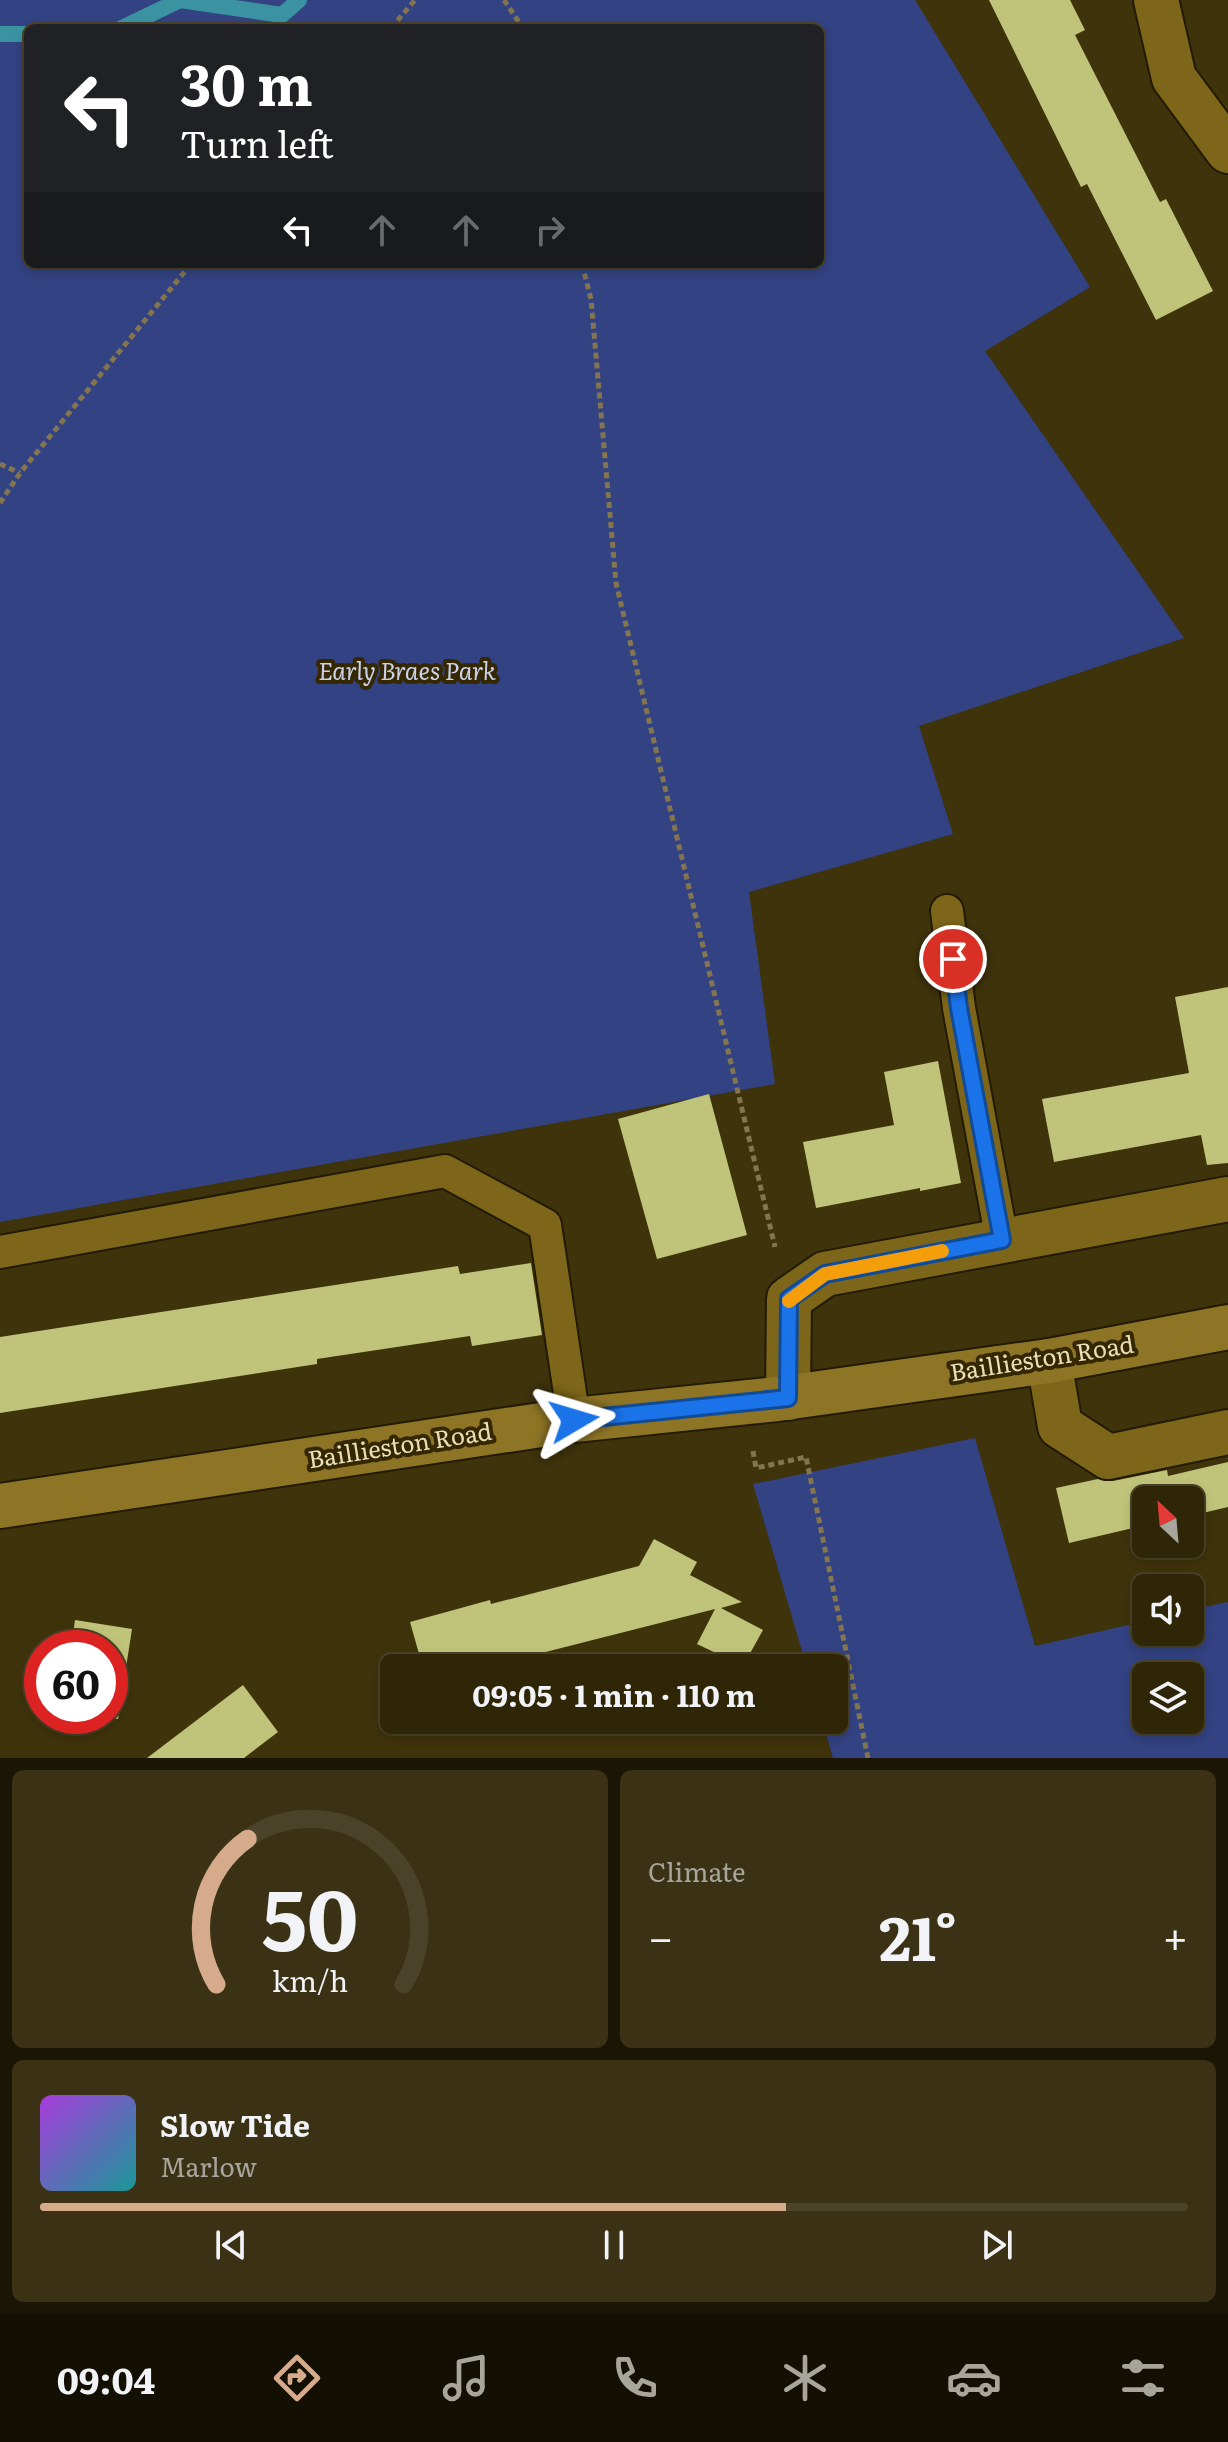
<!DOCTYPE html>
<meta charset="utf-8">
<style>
:root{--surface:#2f2608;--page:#3b3216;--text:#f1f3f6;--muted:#a7a59c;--line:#4a4329;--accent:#d6ab8b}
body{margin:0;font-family:Literata,serif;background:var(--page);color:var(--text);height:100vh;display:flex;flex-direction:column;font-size:30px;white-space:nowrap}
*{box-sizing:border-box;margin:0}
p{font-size:26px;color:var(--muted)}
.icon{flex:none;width:44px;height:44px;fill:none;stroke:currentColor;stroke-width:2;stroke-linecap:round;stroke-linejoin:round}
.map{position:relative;height:1758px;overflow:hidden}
.side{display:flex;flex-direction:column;gap:12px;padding:12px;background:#1a1504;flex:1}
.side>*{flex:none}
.top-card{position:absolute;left:24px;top:24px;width:800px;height:244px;border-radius:12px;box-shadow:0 4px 12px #0003,0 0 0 2px var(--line);background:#202124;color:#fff;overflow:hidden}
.needle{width:52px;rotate:334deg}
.controls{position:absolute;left:1132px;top:1486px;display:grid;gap:16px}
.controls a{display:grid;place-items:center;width:72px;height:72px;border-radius:12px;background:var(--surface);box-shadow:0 4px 12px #0003,0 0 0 2px var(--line);font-size:40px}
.speed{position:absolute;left:24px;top:1630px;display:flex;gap:16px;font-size:40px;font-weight:700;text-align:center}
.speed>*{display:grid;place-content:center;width:104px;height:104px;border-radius:50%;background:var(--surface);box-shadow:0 4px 12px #0003,0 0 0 2px var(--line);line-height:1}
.speed .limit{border:12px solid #d22;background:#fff;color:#111}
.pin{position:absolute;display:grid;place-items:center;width:68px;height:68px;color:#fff;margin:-34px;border:4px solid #fff;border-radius:50%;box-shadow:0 2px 8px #0007}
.me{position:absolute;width:88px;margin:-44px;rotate:83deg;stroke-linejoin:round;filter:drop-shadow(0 0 6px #0008)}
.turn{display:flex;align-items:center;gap:28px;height:168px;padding:0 24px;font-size:36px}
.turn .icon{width:104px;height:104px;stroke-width:2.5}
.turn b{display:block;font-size:56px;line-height:68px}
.lanes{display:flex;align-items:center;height:76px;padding:0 24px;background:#0003;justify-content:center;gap:40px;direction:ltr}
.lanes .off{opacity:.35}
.big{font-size:60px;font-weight:700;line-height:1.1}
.side .card{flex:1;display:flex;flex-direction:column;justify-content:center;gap:12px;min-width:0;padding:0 28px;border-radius:12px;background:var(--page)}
.side .dial{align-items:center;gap:0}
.dial svg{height:208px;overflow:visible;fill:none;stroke:var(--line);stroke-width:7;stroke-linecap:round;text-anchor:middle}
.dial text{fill:var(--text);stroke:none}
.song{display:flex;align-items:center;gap:24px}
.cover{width:96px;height:96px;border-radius:12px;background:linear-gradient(135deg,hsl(280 70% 55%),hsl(180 70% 35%))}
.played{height:8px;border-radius:4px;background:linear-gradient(90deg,var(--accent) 65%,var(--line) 65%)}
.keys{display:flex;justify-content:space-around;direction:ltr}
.heat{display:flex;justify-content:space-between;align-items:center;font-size:44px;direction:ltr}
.side .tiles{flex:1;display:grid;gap:12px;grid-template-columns:1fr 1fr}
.card:last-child{grid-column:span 2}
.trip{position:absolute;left:380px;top:1654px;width:468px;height:80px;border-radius:12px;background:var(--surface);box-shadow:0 4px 12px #0003,0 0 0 2px var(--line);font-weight:700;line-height:80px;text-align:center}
.menu{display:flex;height:128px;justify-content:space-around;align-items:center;background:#130f03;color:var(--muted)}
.menu .icon{width:56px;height:56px}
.menu .active{color:var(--accent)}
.menu b{font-size:36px;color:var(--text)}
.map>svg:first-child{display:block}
.green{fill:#334282;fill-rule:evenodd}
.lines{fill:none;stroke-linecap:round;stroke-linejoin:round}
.stream{stroke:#3b93a2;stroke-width:16}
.building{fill:#c0c47a}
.service-casing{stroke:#221b05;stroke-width:36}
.minor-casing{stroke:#221b05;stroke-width:48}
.primary-casing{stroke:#221b05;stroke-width:48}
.path{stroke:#82754f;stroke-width:5;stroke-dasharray:6 4;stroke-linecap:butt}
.service{stroke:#7d6619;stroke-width:32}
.minor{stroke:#7d6619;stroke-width:44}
.primary{stroke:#8e7526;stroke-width:44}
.route-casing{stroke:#114b97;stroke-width:20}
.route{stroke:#1a73e8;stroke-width:14}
.slow{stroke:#f59e0b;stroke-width:14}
.labels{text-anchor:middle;stroke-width:8;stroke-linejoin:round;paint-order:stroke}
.park-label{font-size:24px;font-style:italic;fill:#cad2ea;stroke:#352801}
.street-label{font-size:24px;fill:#eaddba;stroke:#352801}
</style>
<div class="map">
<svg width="1228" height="1758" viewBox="0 0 1228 1758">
<rect width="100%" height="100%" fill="#3f330b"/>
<path class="green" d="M0,0H915L1090,287L985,351L1184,638L919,726L953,834L749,892L775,1084L0,1222ZM28,28H820V264H28Z
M975,1438L1035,1646L1146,1621V1632H1190V1610L1228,1602V1758H833L822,1720H834V1668H807L753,1484ZM1146,1676H1190V1720H1146Z"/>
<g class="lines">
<path class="stream" d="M122,28L180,0L282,15L299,0
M0,34H28"/>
</g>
<path class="building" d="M989,0H1070L1085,30L1075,35L1160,202L1166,199L1213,291L1156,320L1087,184L1081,187Z
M1228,987V1163L1207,1165L1201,1135L1054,1162L1042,1099L1189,1073L1175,997Z
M938,1061L961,1183L920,1191V1188L816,1208L803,1142L894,1125L884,1072Z
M709,1094L747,1235L657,1259L618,1119Z
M531,1263L542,1335L472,1346L470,1336L317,1359V1364L0,1413V1337L458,1266L460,1274Z
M1228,1462V1507L1190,1516V1500H1146V1525L1069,1543L1056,1488L1098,1479L1113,1481L1167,1470L1168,1476Z
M654,1539L697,1562L690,1575L742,1602L721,1608L763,1630L743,1666L697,1644L715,1609L514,1660L517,1668H423L410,1622L490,1600L491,1604L639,1566Z
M75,1620L132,1629L118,1719L95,1716H110V1648H71Z
M243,1685L278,1732L244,1758H147Z"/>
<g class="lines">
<defs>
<path id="service" d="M947,911L959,1008L1002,1240
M0,1252L445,1171L545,1225L574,1420"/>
<path id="minor" d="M1156,0L1174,78L1228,151
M1049,1361L1060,1426L1108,1457L1228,1432
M788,1398L789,1299L825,1274L1228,1199"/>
<path id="primary" d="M0,1506L574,1420L777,1399L1049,1361L1228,1327"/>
</defs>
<use href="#service" class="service-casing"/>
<use href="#minor" class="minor-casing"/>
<use href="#primary" class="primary-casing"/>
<path class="path" d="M504,0L523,28
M391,28L415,0
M582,264L591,299L616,583L775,1247
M0,464L20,473
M0,503L20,473L191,264
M753,1451L756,1468L806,1457L868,1758"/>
<use href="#service" class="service"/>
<use href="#minor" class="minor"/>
<use href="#primary" class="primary"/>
</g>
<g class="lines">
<defs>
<path id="route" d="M574,1420L788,1398L789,1299L825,1274L1002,1240L959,1008L953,959"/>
</defs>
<use href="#route" class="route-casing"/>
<use href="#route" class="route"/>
<path class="slow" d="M789,1301L825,1274L942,1251"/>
</g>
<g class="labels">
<g class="park-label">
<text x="407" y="680">Early Braes Park</text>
</g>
<g class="street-label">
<text transform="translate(1042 1359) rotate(-9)" y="8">Baillieston Road</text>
<text transform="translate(400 1446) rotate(-9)" y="8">Baillieston Road</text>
</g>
</g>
</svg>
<div class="controls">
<a><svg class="needle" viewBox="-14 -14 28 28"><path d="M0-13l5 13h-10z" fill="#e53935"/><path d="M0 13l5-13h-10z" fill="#a7a59c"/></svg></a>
<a><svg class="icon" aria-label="sound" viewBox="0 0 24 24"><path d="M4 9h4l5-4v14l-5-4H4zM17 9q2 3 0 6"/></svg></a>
<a><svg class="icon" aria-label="layers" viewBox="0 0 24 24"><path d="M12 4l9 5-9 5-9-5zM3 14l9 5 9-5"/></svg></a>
</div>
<div class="speed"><div class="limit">60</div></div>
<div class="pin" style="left:953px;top:959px;background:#d93025"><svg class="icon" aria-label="arrive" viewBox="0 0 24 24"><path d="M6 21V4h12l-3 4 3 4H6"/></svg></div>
<svg class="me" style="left:574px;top:1420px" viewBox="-20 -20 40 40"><path d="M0-17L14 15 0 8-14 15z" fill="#1a73e8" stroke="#fff" stroke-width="4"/></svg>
<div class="trip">09:05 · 1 min · 110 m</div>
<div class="top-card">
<div class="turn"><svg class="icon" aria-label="left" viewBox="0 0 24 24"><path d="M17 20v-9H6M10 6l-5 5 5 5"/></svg><div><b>30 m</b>Turn left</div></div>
<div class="lanes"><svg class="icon" aria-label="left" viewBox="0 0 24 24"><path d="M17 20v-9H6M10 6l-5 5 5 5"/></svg><svg class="icon off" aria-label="ahead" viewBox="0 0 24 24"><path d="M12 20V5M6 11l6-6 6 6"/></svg><svg class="icon off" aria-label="ahead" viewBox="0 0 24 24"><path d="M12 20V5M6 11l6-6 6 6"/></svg><svg class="icon off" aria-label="right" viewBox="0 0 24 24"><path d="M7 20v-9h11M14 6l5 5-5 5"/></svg></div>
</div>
</div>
<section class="side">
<div class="tiles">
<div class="card dial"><svg viewBox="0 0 100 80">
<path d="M14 69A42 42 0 1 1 86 69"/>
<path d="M14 69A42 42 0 0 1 26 13" stroke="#d6ab8b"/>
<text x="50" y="56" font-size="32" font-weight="700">50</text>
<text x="50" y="72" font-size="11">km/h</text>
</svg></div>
<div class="card"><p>Climate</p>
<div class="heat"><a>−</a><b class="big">21°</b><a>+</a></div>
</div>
<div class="card">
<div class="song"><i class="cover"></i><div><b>Slow Tide</b><p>Marlow</p></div></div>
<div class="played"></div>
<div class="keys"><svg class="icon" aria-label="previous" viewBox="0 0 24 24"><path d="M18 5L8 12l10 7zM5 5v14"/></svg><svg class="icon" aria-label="pause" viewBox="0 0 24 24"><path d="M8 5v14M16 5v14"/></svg><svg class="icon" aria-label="next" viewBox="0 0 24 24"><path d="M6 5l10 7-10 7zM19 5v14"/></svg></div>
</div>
</div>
</section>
<nav class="menu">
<b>09:04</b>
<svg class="icon active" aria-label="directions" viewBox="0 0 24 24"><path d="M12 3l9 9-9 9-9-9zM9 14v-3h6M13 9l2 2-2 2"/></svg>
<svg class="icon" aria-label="music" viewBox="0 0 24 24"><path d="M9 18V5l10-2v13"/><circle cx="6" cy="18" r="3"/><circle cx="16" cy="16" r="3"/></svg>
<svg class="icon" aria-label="phone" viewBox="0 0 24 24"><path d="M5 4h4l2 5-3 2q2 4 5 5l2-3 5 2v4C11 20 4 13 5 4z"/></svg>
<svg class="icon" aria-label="climate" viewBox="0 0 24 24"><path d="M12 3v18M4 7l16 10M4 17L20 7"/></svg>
<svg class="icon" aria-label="car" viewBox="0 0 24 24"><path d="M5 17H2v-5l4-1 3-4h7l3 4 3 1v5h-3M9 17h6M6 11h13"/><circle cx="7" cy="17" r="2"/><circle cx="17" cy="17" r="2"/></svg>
<svg class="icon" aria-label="filters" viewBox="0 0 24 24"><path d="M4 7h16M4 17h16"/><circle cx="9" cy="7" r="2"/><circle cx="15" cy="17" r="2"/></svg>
</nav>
